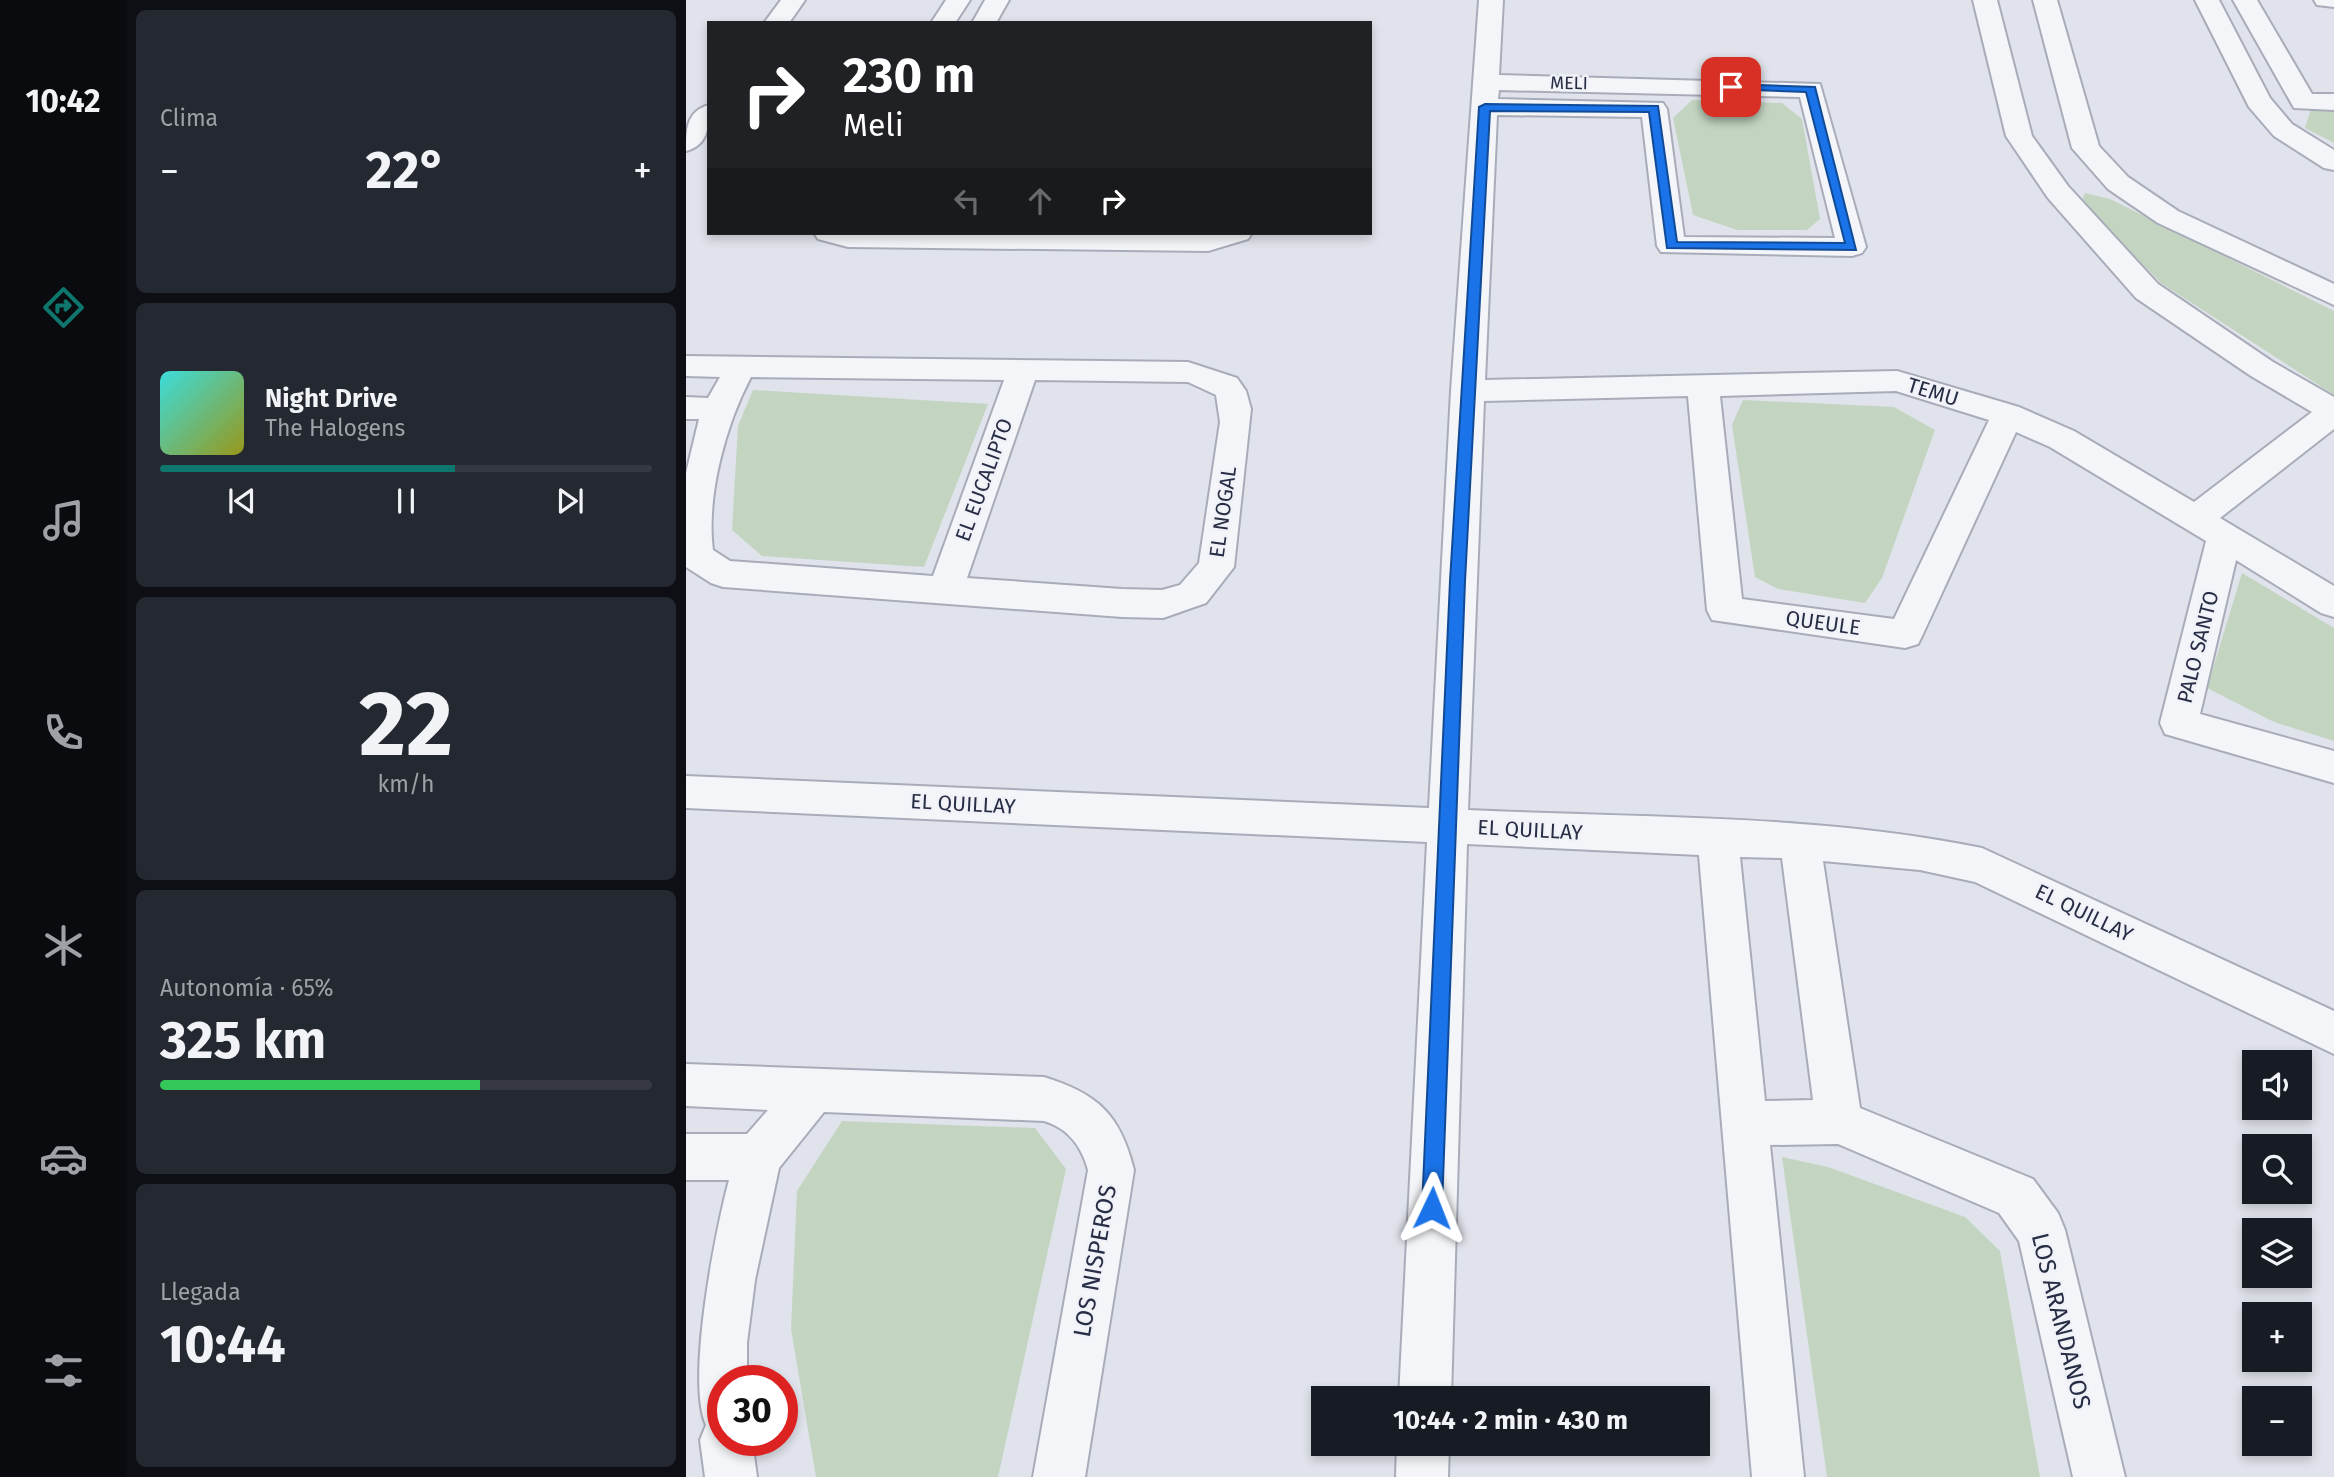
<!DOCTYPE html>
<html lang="es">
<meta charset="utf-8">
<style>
:root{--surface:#171b24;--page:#242831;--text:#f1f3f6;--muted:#9ea1a6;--line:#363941;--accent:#0f766e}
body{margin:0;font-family:"Fira Sans",sans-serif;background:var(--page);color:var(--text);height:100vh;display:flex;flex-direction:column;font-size:26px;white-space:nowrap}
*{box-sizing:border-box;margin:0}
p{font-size:23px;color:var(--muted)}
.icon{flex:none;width:38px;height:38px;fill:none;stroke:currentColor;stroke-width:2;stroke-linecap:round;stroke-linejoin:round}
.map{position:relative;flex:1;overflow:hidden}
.drawer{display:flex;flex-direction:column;gap:10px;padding:10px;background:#0d0f14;width:560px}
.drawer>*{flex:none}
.hud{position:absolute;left:21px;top:21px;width:665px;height:214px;border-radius:0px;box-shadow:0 4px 10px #0003;background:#202124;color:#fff;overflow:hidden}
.fabs{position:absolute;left:1556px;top:1050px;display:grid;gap:14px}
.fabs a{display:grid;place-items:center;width:70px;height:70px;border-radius:0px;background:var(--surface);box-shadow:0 4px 10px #0003;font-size:35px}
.speed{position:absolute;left:21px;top:1365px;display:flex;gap:14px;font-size:35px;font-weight:700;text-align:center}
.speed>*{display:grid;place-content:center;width:91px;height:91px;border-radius:50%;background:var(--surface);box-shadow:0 4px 10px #0003;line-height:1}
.speed .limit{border:10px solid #d22;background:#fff;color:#111}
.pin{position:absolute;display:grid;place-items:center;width:60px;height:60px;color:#fff;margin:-30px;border-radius:14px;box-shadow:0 4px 10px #0006}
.me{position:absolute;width:77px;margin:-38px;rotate:2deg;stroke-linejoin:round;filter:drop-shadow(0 0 5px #0008)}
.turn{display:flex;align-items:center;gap:24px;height:147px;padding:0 21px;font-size:32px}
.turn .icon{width:91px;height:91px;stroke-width:2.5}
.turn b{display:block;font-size:49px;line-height:60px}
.lanes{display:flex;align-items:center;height:66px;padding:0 21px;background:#0003;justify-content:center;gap:35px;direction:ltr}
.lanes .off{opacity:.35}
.big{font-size:52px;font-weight:700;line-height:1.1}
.drawer .tile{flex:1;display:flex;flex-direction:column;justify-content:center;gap:10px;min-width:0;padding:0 24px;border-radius:10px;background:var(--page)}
.drawer .dial{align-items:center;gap:0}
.dial b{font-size:91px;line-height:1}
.song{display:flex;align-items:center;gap:21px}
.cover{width:84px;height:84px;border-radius:10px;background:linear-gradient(135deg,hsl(180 70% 55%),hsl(60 70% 35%))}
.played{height:7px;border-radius:4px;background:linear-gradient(90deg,var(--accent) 60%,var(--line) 60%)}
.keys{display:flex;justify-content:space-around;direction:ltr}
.heat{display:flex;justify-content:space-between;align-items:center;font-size:38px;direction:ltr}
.charge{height:10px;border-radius:5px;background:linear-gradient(90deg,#34c759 65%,var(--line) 0)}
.trip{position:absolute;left:625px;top:1386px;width:399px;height:70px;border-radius:0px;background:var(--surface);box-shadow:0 4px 10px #0003;font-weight:700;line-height:70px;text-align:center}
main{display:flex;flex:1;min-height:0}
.menu{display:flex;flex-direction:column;width:126px;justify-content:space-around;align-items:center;background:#090b0e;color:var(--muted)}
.menu .icon{width:49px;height:49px}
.menu .active{color:var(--accent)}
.menu b{font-size:32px;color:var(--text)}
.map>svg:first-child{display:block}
.green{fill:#c3d5c1}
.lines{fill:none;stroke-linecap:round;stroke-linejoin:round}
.minor-casing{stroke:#a8acb9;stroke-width:4}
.minor{fill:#f4f5f8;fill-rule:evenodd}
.route{fill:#1a73e8;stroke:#114b97;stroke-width:2}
.labels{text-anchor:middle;stroke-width:5;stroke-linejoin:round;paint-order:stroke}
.far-street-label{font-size:18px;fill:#272d44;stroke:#f0f2f8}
.street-label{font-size:21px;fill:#272d44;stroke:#f0f2f8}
.near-street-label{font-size:24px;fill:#272d44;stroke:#f0f2f8}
</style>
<main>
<nav class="menu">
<b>10:42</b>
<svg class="icon active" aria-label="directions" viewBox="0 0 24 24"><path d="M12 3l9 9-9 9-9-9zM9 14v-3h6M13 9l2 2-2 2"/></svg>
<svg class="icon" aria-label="music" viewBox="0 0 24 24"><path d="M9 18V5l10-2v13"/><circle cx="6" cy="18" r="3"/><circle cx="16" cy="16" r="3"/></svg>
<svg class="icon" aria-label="phone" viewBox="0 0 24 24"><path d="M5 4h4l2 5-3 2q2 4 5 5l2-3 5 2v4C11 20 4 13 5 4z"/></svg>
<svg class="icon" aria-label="climate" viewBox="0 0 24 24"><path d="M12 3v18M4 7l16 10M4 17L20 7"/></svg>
<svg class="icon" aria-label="car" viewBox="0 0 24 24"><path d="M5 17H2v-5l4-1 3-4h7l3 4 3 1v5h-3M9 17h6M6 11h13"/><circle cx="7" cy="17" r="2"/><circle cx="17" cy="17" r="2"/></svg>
<svg class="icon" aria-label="filters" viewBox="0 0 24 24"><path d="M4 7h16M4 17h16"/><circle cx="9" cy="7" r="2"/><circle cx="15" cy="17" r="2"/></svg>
</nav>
<section class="drawer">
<div class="tile"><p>Clima</p>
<div class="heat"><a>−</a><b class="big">22°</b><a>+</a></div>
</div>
<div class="tile">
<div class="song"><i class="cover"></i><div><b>Night Drive</b><p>The Halogens</p></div></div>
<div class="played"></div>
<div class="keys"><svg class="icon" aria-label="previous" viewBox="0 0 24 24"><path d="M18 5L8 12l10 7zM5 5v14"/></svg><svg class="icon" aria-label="pause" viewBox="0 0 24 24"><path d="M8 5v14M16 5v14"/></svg><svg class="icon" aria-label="next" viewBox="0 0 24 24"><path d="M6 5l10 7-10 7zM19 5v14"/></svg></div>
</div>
<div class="tile dial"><b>22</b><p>km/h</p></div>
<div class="tile"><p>Autonomía · 65%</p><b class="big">325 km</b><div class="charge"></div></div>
<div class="tile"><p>Llegada</p><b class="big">10:44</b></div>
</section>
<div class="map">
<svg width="1648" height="1477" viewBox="0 0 1648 1477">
<rect width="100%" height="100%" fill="#e0e3eb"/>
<path class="green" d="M1006,100L1096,103L1116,119L1134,219L1121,230H1051L1007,215L987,118Z
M1625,109L1648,110V143L1619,128Z
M1399,193L1424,199L1648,311V395L1475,283L1395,203Z
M67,390L302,404L238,567L76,556L46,530L52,426Z
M1057,400L1208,407L1249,430L1196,578L1179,603L1092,589L1069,577L1046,425Z
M1556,573L1648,628V741L1588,722L1521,688Z
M156,1121L349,1128L380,1169L312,1477H130L105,1329L111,1191Z
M1096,1157L1142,1167L1279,1217L1314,1251L1354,1477H1141Z"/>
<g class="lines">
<defs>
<path id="minor" d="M95,0H119L103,23H78Z
M260,0H284L269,23H245Z
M299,0H323L310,23H286Z
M793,0H817L813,75L1134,84L1180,247L1176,253L1166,256L975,252L971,246L956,117L811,115L799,380L1211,371L1333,407L1388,431L1508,502L1626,412L1565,376L1450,298L1362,198L1320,136L1287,0H1311L1346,136L1382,186L1472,284L1587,362L1648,397V429L1534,518L1648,586V617L1635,613L1550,560L1514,714L1648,751V783L1479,734L1474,723L1520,541L1364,447L1330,432L1237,634L1232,644L1219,648L1026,620L1021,610L1002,396L798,401L782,810C952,818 1130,814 1296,848L1648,1011V1054L1289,882L1234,870L1137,861L1174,1108L1347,1179L1372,1213L1379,1230L1439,1477H1387L1333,1241L1313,1213L1152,1144L1084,1145L1118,1477H1066L1013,855L781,844L765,1398H713L741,842L0,808V776L743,808L765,391ZM813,90L1114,97L1149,238L998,237L981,109L977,103L812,99ZM1210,391L1303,420L1208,619L1056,599L1034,396ZM1054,857L1096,858L1127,1100L1079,1101Z
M1347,0H1371L1413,146L1442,177L1492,211L1648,284V305L1472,223L1422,189L1386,148Z
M1509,0H1533L1584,98L1606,124L1648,150V170L1638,168L1588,136L1563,107Z
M1547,0H1571L1626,94H1648V110L1608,108Z
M1628,0H1648V7L1631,5Z
M23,105C23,125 23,145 0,151C0,131 0,111 23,105Z
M128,233H566L562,239L522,251L162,247L132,239Z
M0,356L502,362L551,378L560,391L565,409L548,567L520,603L477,618L436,617L37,587L25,583L0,567V473L13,419H0V397L22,398L34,377L0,376ZM65,377L318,380L247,576L44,561L27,550C20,496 40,424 65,377ZM349,380L502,382L530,395L534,422L513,563L494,585L476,590L436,589L281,578Z
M0,1064L358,1077C412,1094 434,1114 448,1170L399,1477H347L402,1170C396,1147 382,1128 358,1121L138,1112L93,1168L69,1280L61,1343V1381H37V1440H66L71,1477H19L14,1440L20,1425C0,1381 29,1232 43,1180H0V1134H61L82,1110L0,1106Z
M711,1444H763L762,1477H710Z"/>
</defs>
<use href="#minor" class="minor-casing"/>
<use href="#minor" class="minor"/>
</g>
<path class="route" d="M1045,84L1129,87L1170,250L981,248L963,112L804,111L779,581L756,1208L753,1214L746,1217L739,1214L736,1208L764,581L793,107L799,104L972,106L991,242L1159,243L1120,92L1042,89V85Z"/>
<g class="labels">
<g class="far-street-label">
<text transform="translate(883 83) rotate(1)" y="6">MELI</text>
</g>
<g class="street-label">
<text transform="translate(1247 392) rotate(17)" y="7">TEMU</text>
<text transform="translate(298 480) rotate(-70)" y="7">EL EUCALIPTO</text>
<text transform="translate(537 512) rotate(-82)" y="7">EL NOGAL</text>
<text transform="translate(1137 623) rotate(8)" y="7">QUEULE</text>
<text transform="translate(1512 647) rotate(-76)" y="7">PALO SANTO</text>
<text transform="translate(277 804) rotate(3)" y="7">EL QUILLAY</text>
<text transform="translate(844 830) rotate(3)" y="7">EL QUILLAY</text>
<text transform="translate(1398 913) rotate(26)" y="7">EL QUILLAY</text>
</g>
<g class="near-street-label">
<text transform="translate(409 1261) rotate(-80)" y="8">LOS NISPEROS</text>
<text transform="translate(1375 1321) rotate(76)" y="8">LOS ARANDANOS</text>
</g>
</g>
</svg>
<div class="fabs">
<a><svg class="icon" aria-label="sound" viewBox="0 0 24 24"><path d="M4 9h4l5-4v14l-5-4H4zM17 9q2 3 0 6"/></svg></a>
<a><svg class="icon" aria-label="search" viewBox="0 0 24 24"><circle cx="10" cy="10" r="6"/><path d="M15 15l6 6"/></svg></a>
<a><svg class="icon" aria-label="layers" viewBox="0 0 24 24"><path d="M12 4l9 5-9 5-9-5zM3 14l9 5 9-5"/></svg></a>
<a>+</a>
<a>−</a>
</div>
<div class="speed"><div class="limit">30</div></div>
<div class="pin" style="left:1045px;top:87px;background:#d93025"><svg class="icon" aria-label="arrive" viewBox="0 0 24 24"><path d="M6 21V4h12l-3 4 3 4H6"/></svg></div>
<svg class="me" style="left:746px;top:1208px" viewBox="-20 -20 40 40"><path d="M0-17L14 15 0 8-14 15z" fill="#1a73e8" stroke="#fff" stroke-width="4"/></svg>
<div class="trip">10:44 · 2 min · 430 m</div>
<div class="hud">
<div class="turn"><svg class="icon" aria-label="right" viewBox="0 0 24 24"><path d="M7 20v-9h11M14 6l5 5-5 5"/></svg><div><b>230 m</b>Meli</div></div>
<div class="lanes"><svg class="icon off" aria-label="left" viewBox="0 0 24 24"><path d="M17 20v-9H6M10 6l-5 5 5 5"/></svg><svg class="icon off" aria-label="ahead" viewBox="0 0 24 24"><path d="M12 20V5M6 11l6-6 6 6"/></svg><svg class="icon" aria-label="right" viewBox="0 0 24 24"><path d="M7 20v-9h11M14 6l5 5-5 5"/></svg></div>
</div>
</div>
</main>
